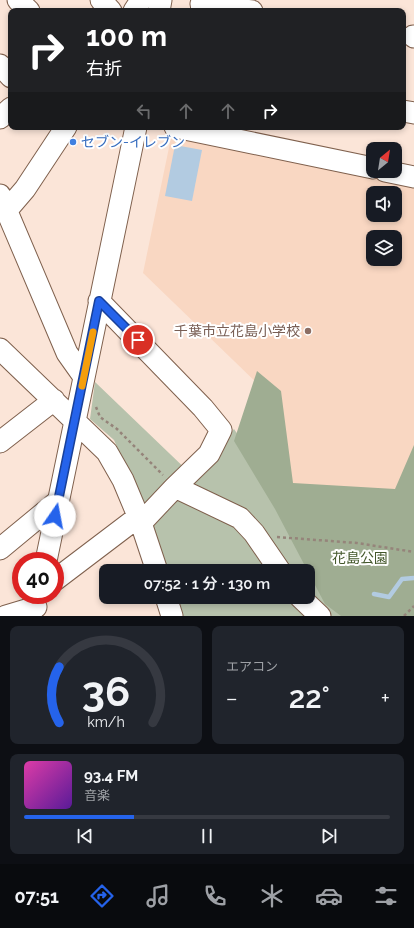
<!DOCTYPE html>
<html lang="ja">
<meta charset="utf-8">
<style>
:root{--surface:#171b24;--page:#20242c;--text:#f1f3f6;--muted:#9ea1a6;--line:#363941;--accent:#2563eb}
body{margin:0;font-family:Raleway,"Noto Sans JP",sans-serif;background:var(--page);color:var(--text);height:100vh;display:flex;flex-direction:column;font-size:15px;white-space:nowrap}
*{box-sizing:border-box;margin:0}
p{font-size:13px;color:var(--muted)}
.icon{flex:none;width:22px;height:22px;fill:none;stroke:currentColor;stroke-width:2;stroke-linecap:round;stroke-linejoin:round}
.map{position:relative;height:616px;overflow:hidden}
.sheet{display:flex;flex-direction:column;gap:10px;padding:10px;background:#0d0f14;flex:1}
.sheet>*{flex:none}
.banner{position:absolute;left:8px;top:8px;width:398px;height:122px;border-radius:8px;box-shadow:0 2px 6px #0003;background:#202124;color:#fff;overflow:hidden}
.needle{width:26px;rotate:30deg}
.controls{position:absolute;left:366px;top:142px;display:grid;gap:8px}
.controls a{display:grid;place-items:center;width:36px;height:36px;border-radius:8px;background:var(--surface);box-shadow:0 2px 6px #0003;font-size:20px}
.speed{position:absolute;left:12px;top:552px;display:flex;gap:8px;font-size:20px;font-weight:700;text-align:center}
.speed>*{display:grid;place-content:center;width:52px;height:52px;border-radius:50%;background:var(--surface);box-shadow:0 2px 6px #0003;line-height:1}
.speed .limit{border:6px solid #d22;background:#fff;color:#111}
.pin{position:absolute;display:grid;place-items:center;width:34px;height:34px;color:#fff;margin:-17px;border:2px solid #fff;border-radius:50%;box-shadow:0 1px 4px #0007}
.me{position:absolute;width:44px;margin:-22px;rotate:12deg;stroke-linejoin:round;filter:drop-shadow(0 0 3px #0008)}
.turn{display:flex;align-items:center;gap:14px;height:84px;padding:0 12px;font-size:18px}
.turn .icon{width:52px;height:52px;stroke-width:2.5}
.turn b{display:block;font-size:28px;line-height:34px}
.lanes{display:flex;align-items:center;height:38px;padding:0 12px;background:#0003;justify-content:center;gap:20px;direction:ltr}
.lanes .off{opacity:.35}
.big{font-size:30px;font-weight:600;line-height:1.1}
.sheet .widget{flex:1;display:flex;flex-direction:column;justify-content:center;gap:6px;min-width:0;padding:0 14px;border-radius:8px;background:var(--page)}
.sheet .dial{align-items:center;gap:0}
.dial svg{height:104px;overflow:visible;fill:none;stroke:var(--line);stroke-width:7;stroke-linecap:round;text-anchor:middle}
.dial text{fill:var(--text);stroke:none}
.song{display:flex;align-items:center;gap:12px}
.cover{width:48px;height:48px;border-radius:6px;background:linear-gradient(135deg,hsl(320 70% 55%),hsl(270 70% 35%))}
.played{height:4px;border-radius:2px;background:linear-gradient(90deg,var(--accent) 30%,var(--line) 30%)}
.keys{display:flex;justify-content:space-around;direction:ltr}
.heat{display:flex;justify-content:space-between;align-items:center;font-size:22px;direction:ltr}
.sheet .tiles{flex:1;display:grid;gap:10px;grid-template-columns:1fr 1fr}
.widget:last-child{grid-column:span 2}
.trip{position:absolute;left:99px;top:564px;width:216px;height:40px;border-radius:8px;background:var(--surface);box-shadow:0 2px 6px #0003;font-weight:600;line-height:40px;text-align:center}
.dock{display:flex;height:64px;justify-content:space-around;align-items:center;background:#090b0e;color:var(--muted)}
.dock .icon{width:28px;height:28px}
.dock .active{color:var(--accent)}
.dock b{font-size:18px;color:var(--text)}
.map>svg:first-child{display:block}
.built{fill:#f9d7c2;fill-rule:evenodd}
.green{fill:#b7c2ac}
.forest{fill:#9fad92}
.water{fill:#b2cbe1}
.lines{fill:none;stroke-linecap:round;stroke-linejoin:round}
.stream{stroke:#b2cbe1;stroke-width:4.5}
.minor-casing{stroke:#7f604d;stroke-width:23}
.path{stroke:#95847a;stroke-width:2.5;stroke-dasharray:3 3;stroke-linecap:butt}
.minor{stroke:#fff;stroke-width:21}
.route-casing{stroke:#184099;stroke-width:10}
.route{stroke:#2563eb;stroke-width:7}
.slow{stroke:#f59e0b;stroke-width:7}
.shop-dot{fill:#3f7fe0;stroke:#fff;stroke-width:1.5}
.education-dot{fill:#8d6e63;stroke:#fff;stroke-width:1.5}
.labels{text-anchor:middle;stroke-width:4;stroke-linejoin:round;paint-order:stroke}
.shop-label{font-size:14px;fill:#366cbe;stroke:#fff;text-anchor:start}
.education-label{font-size:14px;fill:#785e54;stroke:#fff;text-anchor:end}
.park-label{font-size:14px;fill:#43572b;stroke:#fff}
</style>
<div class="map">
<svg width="414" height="616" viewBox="0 0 414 616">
<rect width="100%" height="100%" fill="#fbe5d8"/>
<path class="built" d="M172,133L414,183V504L282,498L263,389L143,273ZM373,193H395V215H373ZM373,237H395V259H373Z"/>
<path class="green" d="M95,382L194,477L234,429L282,500L414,616H181L175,597H308V571H167L156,537L114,440L90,419Z"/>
<path class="forest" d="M257,371L281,391L293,483L395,489L414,445V616H341L325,604L275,509L234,441Z"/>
<path class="water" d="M175,145L202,150L192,201L165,196Z"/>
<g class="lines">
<path class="stream" d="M374,594L389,597L402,579L414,578"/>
<defs>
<path id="minor" d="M18,0L29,11
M101,0L111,11
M201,4L252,11
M134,11L141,0
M159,11L161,0
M413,36L414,37
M0,65L11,77
M403,111L414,113
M0,118L11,108
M175,127L373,168
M385,171L414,177
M0,195L67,353L84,377
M7,210L25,189L66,127
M99,301L203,408L221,430L209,454L175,487L141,523
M0,349L107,452L123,480L141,523L157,571
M0,442L54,400
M175,487L240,518L254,533L280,571
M0,549L58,501
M46,561L136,127
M55,580L138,517
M166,597L172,616
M300,597L320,616
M6,616L36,607"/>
</defs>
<use href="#minor" class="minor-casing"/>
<path class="path" d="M96,407L100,417L117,429L163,475
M277,537L357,543L414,552
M404,616L414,606"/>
<use href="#minor" class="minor"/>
</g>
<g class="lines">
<defs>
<path id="route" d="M55,516L99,301L138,340"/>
</defs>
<use href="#route" class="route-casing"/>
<use href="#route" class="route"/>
<path class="slow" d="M82,386L93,332"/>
</g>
<circle class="shop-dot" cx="73" cy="142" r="4"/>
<circle class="education-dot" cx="308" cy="331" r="4"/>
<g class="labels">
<g class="shop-label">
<text x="81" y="147">セブン-イレブン</text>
</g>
<g class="education-label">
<text x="300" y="336">千葉市立花島小学校</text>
</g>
<g class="park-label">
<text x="360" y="563">花島公園</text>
</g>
</g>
</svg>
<div class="controls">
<a><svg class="needle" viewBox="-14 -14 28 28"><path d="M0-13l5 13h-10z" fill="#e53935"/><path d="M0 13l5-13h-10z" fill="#9ea1a6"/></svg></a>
<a><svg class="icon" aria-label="sound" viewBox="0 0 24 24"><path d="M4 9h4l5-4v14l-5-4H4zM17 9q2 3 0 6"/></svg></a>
<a><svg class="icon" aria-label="layers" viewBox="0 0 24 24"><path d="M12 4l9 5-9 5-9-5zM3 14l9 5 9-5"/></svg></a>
</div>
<div class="speed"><div class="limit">40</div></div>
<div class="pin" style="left:138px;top:340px;background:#d93025"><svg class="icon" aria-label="arrive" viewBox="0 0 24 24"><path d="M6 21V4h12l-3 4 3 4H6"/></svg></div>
<svg class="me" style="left:55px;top:516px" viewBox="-20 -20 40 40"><circle r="19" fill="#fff"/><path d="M0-13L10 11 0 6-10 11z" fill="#2563eb"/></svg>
<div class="trip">07:52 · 1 分 · 130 m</div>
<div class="banner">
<div class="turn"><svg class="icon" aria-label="right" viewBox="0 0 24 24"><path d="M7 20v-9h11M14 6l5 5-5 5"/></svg><div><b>100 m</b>右折</div></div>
<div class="lanes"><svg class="icon off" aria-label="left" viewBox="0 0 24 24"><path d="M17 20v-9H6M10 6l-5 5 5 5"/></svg><svg class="icon off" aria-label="ahead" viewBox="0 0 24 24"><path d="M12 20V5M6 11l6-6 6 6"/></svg><svg class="icon off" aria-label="ahead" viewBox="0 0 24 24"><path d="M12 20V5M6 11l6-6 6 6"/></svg><svg class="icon" aria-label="right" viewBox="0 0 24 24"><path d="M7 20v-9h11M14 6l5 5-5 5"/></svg></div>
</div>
</div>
<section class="sheet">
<div class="tiles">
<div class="widget dial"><svg viewBox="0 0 100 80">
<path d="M14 69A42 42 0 1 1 86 69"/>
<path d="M14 69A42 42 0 0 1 14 26" stroke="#2563eb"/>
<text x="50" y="56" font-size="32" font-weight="700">36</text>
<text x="50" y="72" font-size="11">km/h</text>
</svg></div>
<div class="widget"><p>エアコン</p>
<div class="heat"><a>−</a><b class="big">22°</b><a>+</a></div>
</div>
<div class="widget">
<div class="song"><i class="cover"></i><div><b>93.4 FM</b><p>音楽</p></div></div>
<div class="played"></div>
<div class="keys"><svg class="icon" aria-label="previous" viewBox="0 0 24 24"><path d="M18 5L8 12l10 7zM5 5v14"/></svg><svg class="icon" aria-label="pause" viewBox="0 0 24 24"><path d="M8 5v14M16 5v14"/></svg><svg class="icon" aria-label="next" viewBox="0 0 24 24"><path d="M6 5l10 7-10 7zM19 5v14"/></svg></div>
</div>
</div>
</section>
<nav class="dock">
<b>07:51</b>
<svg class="icon active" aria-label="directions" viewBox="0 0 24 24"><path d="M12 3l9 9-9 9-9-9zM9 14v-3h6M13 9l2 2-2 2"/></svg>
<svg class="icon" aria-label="music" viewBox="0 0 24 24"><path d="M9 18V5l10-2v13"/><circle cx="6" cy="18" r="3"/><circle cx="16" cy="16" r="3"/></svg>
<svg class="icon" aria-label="phone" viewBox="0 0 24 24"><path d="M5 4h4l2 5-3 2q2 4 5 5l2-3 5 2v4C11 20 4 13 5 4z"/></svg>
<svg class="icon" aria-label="climate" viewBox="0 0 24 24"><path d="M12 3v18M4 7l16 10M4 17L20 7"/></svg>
<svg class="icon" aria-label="car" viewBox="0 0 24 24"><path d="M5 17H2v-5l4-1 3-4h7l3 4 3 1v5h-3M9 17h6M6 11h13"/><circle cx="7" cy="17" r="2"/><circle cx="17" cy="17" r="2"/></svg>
<svg class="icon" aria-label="filters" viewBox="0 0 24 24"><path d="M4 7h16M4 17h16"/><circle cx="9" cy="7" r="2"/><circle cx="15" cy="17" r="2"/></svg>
</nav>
